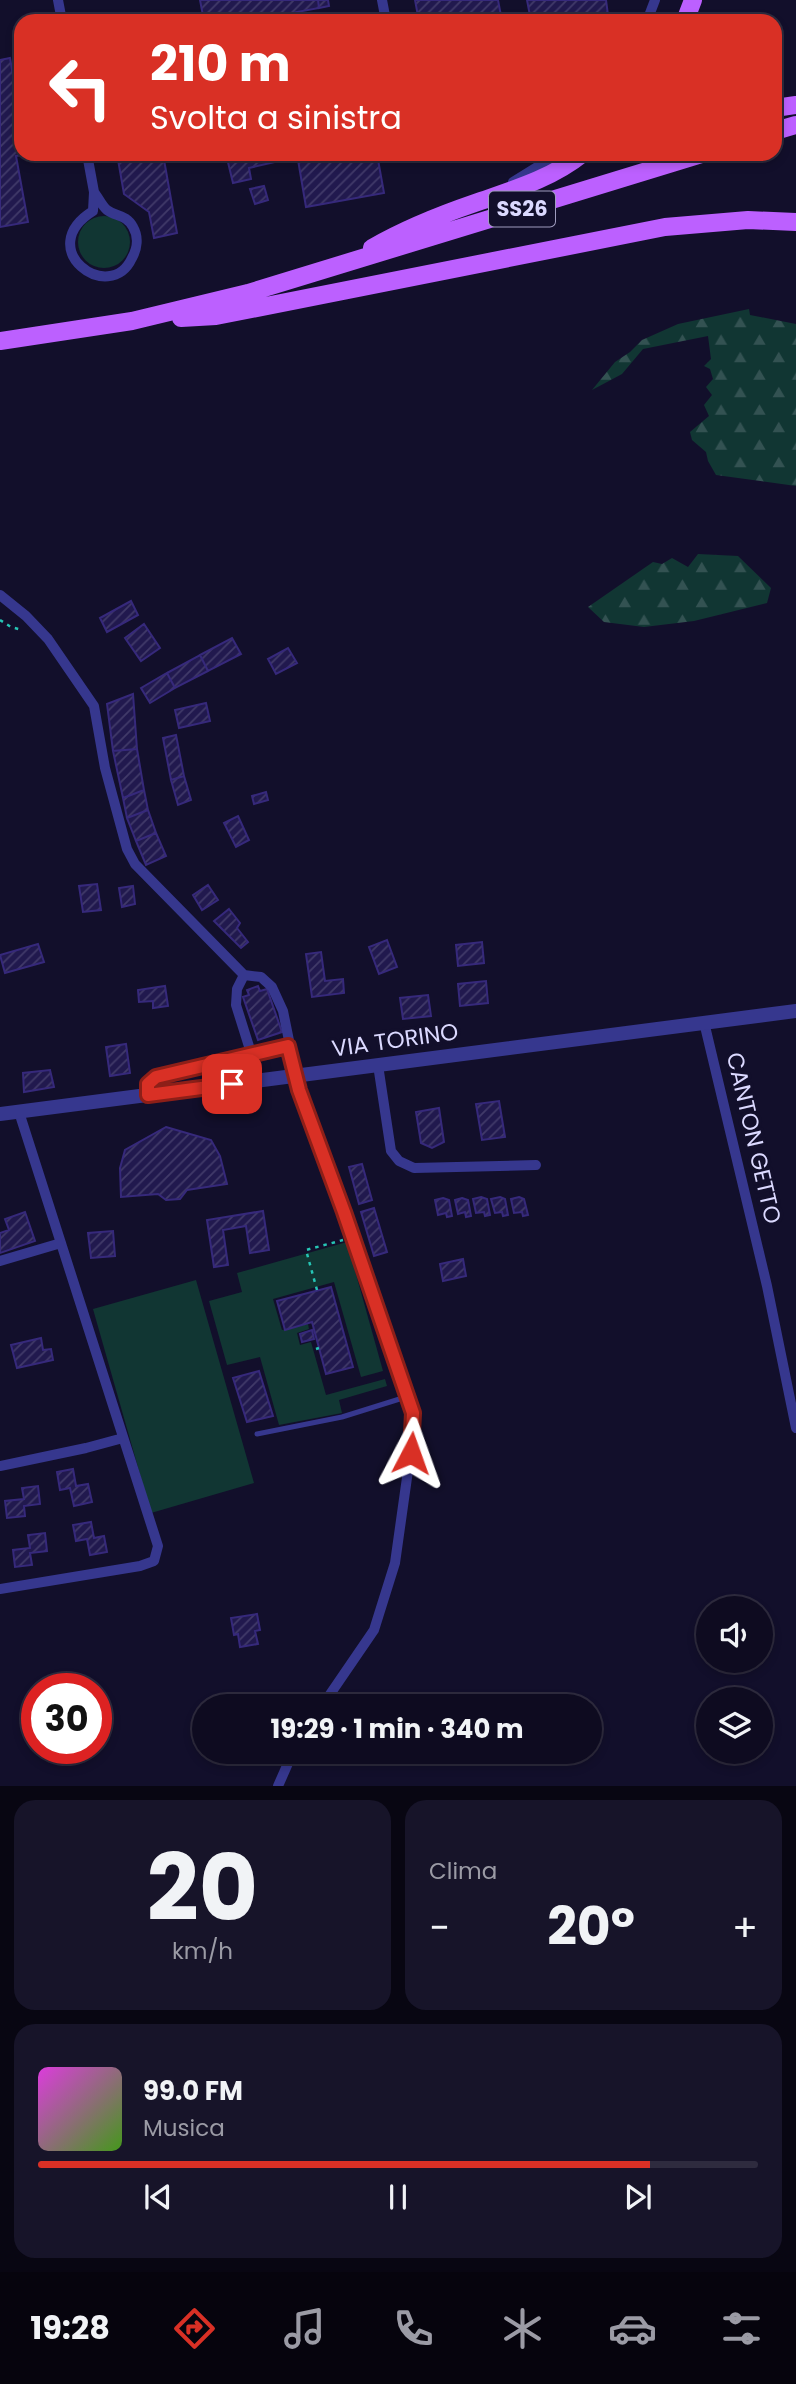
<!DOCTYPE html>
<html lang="it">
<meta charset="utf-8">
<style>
:root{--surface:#0e0b20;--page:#171429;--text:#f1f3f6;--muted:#9b9ba5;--line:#2e2b3e;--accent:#d93025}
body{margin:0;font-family:Poppins,sans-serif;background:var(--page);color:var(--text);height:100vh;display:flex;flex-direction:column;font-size:26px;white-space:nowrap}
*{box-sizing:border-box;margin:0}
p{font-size:23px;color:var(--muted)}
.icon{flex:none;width:38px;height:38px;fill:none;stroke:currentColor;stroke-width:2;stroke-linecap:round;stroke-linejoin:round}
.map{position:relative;height:1786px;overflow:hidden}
.drawer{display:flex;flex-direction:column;gap:14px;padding:14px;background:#080612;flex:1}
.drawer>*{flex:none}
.top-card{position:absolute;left:14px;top:14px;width:768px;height:147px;border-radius:21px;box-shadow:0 4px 10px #0003,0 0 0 2px var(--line);background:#d93025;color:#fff;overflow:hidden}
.controls{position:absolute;left:696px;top:1596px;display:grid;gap:14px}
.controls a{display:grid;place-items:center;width:77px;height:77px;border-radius:50%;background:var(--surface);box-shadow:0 4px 10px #0003,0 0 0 2px var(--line);font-size:35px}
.speed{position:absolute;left:21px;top:1673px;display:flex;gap:14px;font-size:35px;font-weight:700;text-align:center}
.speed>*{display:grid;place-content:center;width:91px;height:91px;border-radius:50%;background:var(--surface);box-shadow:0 4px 10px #0003,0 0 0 2px var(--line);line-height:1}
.speed .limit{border:10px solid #d22;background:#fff;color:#111}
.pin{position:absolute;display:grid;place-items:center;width:60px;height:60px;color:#fff;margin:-30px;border-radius:14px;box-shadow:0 4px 10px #0006}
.me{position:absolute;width:77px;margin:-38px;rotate:4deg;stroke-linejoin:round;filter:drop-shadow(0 0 5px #0008)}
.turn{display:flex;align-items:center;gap:24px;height:147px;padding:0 21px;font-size:32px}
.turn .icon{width:91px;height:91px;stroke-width:2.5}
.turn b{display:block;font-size:49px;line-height:60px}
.big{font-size:52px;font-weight:700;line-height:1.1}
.drawer .card{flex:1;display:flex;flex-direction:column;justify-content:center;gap:10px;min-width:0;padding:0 24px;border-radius:21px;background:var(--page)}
.drawer .dial{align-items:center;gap:0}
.dial b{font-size:91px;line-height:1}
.song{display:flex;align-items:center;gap:21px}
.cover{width:84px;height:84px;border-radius:10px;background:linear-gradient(135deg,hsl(300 70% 55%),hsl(100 70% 35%))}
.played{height:7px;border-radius:4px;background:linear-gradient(90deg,var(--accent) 85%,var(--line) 85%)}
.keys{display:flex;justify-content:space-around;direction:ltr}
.heat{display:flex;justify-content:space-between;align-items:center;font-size:38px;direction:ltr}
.drawer .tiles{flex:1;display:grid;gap:14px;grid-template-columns:1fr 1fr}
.card:last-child{grid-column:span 2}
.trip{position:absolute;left:192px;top:1694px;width:410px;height:70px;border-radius:35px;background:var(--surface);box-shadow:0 4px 10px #0003,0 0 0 2px var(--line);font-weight:700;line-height:70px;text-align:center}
.dock{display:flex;height:112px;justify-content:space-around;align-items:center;background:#06040d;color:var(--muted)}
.dock .icon{width:49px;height:49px}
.dock .on{color:var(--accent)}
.dock b{font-size:32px;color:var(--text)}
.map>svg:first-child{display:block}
.grass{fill:#113633}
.forest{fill:url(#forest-firs)}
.building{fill:url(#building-hatch);stroke:#36297b;stroke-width:2}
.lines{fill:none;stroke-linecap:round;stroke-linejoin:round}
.path{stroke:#26c5b5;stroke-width:2.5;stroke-dasharray:3.5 5;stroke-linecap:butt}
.service{stroke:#36378e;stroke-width:5}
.minor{stroke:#36378e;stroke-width:10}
.tertiary{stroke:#36378e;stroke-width:14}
.primary{stroke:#bc60ff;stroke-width:18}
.route-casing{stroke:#8d1f18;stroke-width:18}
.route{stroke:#d93025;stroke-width:12}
.labels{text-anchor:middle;stroke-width:7;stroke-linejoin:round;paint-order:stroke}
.shield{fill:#120f2b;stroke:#9f9cbf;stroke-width:2}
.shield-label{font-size:21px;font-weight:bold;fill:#dbd9ff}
.street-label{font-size:23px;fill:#dbd9ff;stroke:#120f2b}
</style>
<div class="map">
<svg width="796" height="1786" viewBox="0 0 796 1786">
<defs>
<pattern id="forest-firs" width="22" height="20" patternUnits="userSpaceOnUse" patternTransform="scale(1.75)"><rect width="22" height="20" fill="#113633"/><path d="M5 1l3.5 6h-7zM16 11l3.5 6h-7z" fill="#335252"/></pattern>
<pattern id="building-hatch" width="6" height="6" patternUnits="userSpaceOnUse" patternTransform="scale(1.75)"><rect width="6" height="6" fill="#21194e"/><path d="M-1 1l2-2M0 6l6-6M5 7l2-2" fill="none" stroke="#413a69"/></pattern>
</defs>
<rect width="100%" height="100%" fill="#120f2b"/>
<path class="grass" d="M78 242a26 26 0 1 1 52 0a26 26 0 1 1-52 0Z
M347,1242L383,1371L361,1377L334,1282L273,1299L282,1330L308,1324L309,1329L297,1333L300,1345L311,1342L326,1395L385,1379L387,1386L339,1400L342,1413L279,1425L260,1357L227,1365L209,1301L242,1292L237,1273Z
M196,1280L254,1483L151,1513L93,1309Z"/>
<path class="forest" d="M749,309L750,315L796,324V486L716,475L708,461L706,452L692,440L690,432L709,416L704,405L712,395L706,387L713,379L710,369L704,366L711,359L708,336L643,349L622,374L592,390L615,362L630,352L642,340L678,324Z
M698,554L738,556L771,588L767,603L694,621L644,627L604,622L588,607L653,562L662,564L672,558L688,567Z"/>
<path class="building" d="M200,0H318L319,8L248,21H204Z
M318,0H328L329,6L319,8Z
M415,0H498L502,21H416L418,16Z
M527,0H606L608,15L574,21H531Z
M10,58L21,122V154H27L16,156L28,222L0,227V60Z
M117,154H163L177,233L154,238L149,212L124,194Z
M226,154H274L275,162L249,168L251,179L233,183Z
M297,154H377L384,193L306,207Z
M264,186L268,200L255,204L250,189Z
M131,601L138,615L107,632L100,618Z
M144,624L160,648L141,661L125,638Z
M232,638L241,654L208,671L200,655Z
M288,648L297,663L276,674L268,659Z
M200,655L208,671L175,688L167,673Z
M167,673L175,688L150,703L141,688Z
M133,694L137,749L113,751L107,704Z
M206,703L210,721L179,728L175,710Z
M176,735L184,776L171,780L163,738Z
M137,749L144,790L123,798L113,751Z
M184,776L191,800L178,805L171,780Z
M144,790L148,810L127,818L123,798Z
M266,792L268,800L254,804L252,796Z
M148,810L156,833L136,841L127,818Z
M238,816L249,840L236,847L224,823Z
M156,833L166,856L146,865L136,841Z
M97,884L101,910L83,912L79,886Z
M208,885L218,900L202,910L193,895Z
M133,886L135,904L122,907L119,888Z
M229,909L240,923L237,928L248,942L241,948L214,921Z
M387,940L397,967L379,974L369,947Z
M482,942L484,963L458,966L456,945Z
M38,944L44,962L5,973L0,955Z
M321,952L325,981L343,979L344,993L312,997L306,954Z
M486,981L488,1003L460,1006L458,984Z
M165,986L168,1006L153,1008V1001L139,1002L138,990Z
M258,986L260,991L267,989L282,1032L258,1040L243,997L249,995L247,990Z
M428,995L431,1016L403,1019L400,998Z
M126,1044L130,1073L110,1076L106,1047Z
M50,1070L54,1087L24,1092L23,1073Z
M499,1101L505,1137L482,1140L476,1104Z
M439,1108L444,1142L432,1148L421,1143L416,1112Z
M166,1127L211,1140L220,1156L227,1184L187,1190L180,1199L166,1200L158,1194L121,1197L120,1168L125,1150Z
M362,1164L372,1200L359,1204L349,1167Z
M481,1197L487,1199L490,1215L485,1216L484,1212L476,1213L473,1199Z
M500,1197L505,1199L508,1215L503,1216L502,1212L495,1213L491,1199Z
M519,1197L524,1199L528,1215L523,1216L522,1212L514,1213L511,1199Z
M443,1198L449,1200L452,1216L447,1217L446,1213L438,1215L435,1200Z
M462,1198L468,1200L471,1216L466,1217L465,1212L458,1214L455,1200Z
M374,1208L387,1252L374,1256L361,1212Z
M263,1211L269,1250L250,1253L246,1226L223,1230L228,1265L214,1267L207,1220Z
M25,1212L35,1241L0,1253V1233L9,1230L5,1219Z
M113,1231L115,1256L91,1258L88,1233Z
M463,1259L466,1276L443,1281L440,1264Z
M331,1287L353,1367L326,1374L312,1322L285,1330L277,1301Z
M312,1330L314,1339L302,1342L300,1334Z
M41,1338L43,1350L51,1349L53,1360L17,1368L11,1345Z
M259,1371L273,1416L247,1422L233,1378Z
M73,1469L76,1486L88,1484L92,1502L74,1506L70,1488L60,1490L57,1472Z
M38,1486L40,1504L24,1506L25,1516L7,1518L5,1501L24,1499L22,1488Z
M91,1522L94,1538L104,1536L107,1552L90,1555L87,1539L76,1541L73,1525Z
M45,1533L47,1551L30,1553L32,1565L15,1567L13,1550L30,1548L28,1535Z
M257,1614L260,1630L255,1631L258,1644L240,1647L238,1634L234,1635L231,1618Z"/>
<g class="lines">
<path class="path" d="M0,620L11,627L22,630
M317,1290L306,1250L343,1240
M316,1349L319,1348"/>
<path class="service" d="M257,1434L342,1417L406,1397"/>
<path class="minor" d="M58,0L62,21
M382,0L386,21
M647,21L655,0
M87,154L94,192L93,211C32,249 110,306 132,258C137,249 139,237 133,227C126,214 116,217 107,210C102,206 98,197 94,192
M513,182L558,154
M0,595L26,616L48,639L94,706L105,768L127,849L135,864L244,975
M244,975L261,977L272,987L283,1011L299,1090L344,1212L413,1413V1435L395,1563L374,1630L322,1706
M244,975L237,989L236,1005L252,1056
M704,1022L767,1286L796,1428
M378,1065L391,1151L399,1161L414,1168L536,1165
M148,1095V1084L156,1077L288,1046
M0,1261L61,1243
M0,1466L86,1448L123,1438
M0,1589L140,1566L154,1561L158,1546L19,1112
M278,1786L293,1752"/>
<path class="tertiary" d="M0,1114L796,1011"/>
<path class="primary" d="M685,21L693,0
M775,108L796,105
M775,131L796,125
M372,248C405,229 440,215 475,203C512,190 551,179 582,154
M181,318L216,316L665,227L748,220L796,222
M0,341L132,321L248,293L702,154"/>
</g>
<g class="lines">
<defs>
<path id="route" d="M232,1084L148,1095V1084L156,1077L288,1046L299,1090L344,1212L413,1413L411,1453"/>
</defs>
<use href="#route" class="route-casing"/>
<use href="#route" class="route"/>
</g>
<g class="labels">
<rect class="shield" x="489" y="191.5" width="66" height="35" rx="5"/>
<g class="shield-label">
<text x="522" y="216">SS26</text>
</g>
<g class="street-label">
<text transform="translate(395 1040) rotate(-8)" y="8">VIA TORINO</text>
<text transform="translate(754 1138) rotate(77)" y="8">CANTON GETTO</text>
</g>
</g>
</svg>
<div class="controls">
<a><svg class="icon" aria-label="sound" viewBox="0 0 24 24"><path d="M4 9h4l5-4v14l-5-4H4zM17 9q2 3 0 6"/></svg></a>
<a><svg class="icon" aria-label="layers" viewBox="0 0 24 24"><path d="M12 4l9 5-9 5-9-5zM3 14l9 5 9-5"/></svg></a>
</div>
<div class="speed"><div class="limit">30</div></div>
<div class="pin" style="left:232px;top:1084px;background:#d93025"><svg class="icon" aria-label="arrive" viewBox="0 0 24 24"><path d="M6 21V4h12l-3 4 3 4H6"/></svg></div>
<svg class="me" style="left:411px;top:1453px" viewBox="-20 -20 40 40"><path d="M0-17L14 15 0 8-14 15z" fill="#d93025" stroke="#fff" stroke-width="4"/></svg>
<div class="trip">19:29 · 1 min · 340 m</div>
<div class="top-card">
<div class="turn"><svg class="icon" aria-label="left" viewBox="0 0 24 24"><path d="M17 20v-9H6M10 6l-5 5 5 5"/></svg><div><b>210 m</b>Svolta a sinistra</div></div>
</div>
</div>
<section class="drawer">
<div class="tiles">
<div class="card dial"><b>20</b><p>km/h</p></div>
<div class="card"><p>Clima</p>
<div class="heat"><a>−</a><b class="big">20°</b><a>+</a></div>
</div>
<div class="card">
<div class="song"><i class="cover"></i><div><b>99.0 FM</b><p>Musica</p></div></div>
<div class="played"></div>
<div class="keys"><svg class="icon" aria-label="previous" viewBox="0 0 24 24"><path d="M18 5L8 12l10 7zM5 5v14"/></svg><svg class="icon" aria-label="pause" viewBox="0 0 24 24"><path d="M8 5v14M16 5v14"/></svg><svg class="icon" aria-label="next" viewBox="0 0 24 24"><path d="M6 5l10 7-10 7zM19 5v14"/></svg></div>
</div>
</div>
</section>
<nav class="dock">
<b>19:28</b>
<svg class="icon on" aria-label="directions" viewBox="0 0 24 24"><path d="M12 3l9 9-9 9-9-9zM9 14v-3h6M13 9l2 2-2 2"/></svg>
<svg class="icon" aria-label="music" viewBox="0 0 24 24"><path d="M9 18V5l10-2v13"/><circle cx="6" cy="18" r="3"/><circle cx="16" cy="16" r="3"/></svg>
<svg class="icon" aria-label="phone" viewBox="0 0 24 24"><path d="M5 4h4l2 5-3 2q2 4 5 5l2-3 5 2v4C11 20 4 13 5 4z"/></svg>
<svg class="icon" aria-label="climate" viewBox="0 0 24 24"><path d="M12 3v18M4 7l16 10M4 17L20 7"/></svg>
<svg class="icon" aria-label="car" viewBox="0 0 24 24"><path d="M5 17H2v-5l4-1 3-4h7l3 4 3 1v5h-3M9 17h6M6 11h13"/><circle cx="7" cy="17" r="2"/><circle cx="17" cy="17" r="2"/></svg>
<svg class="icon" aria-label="filters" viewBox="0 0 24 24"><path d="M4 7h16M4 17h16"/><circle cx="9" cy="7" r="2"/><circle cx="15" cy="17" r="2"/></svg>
</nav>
